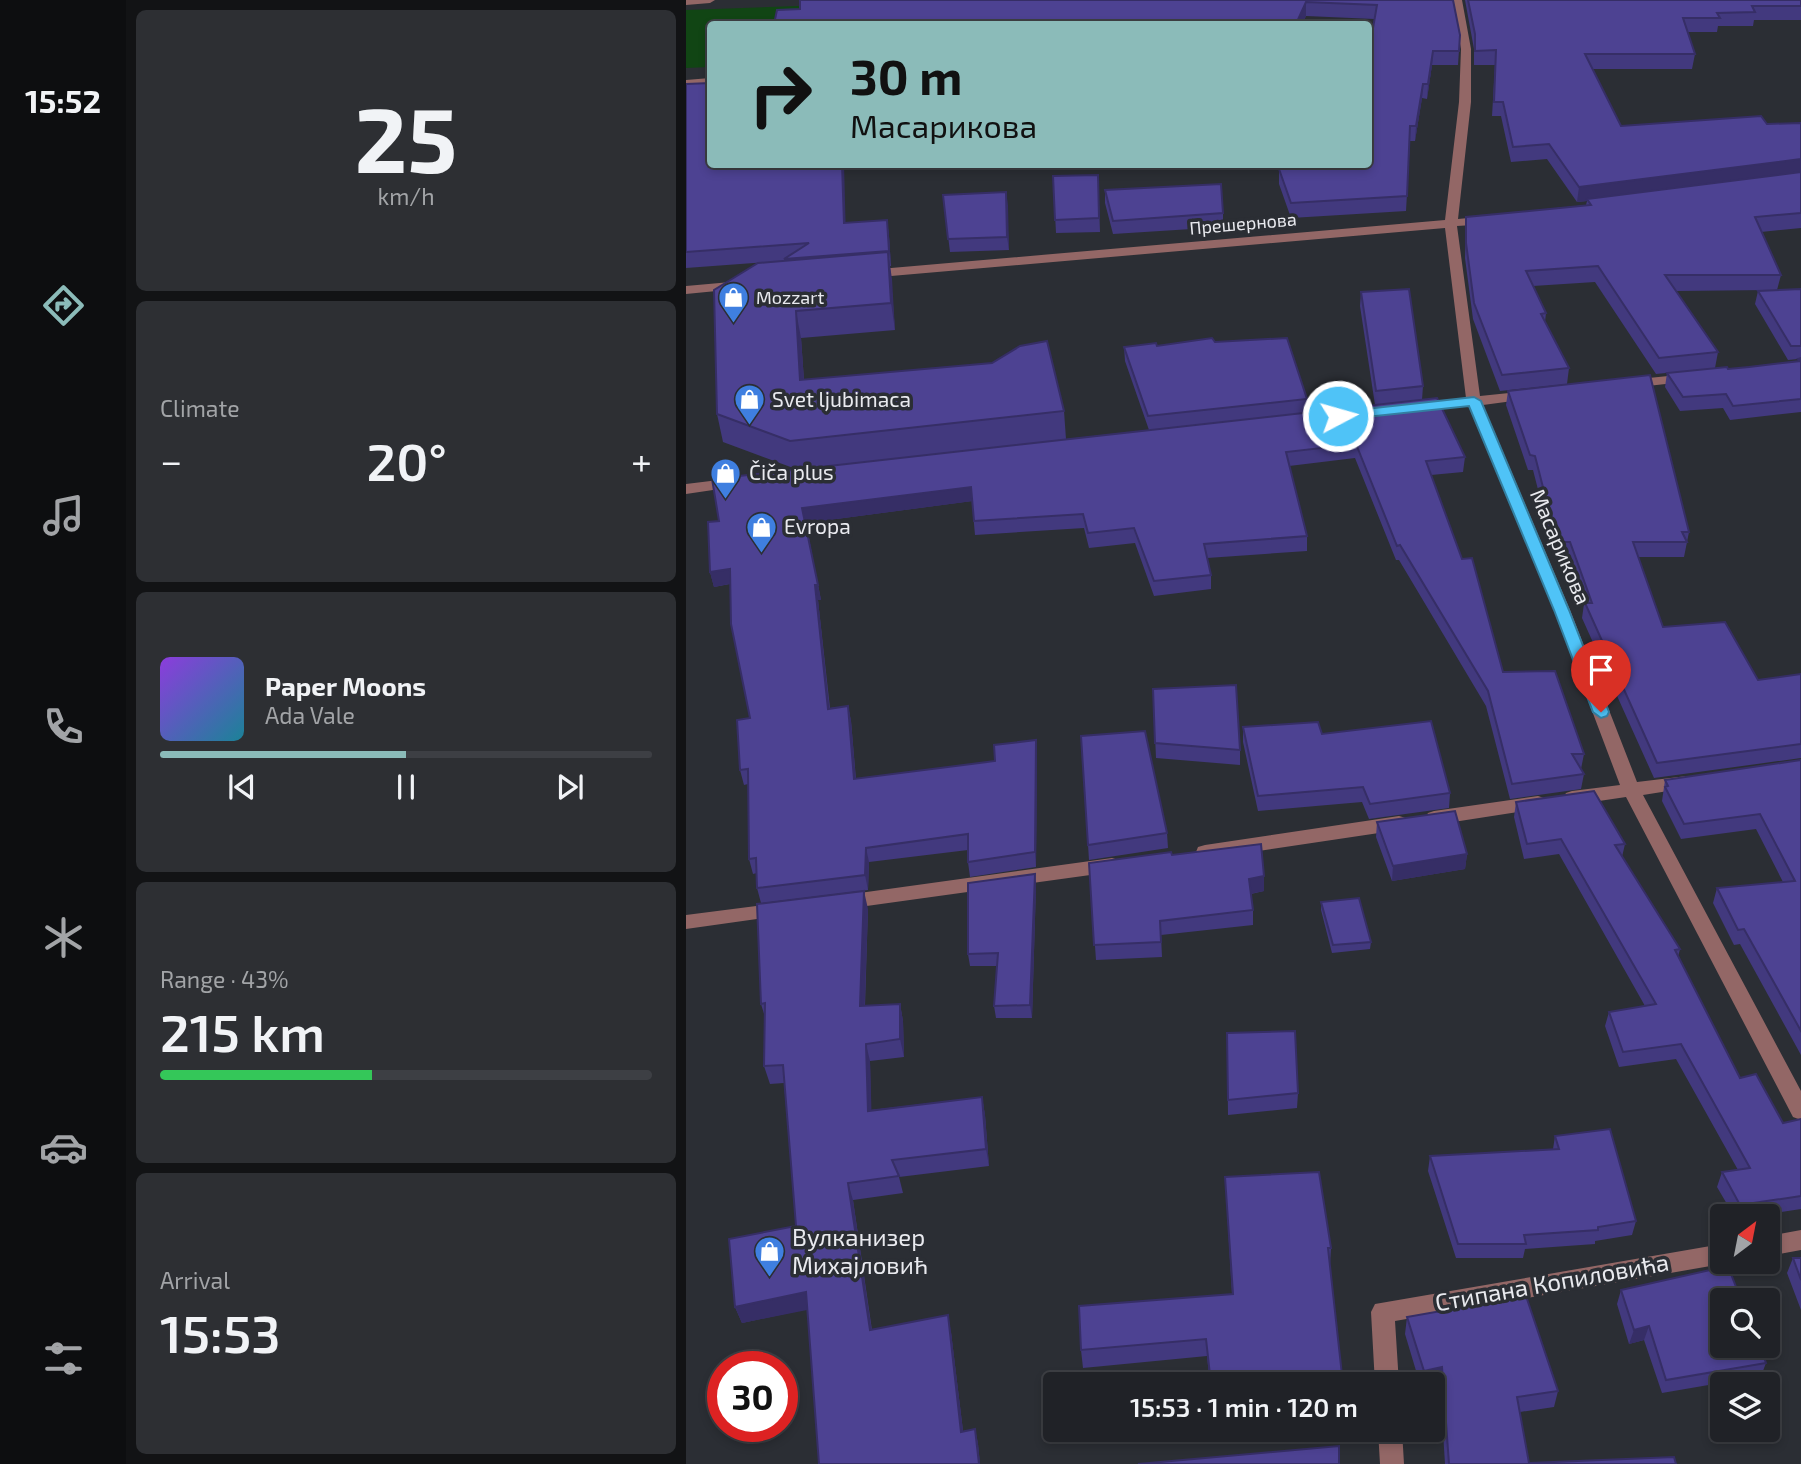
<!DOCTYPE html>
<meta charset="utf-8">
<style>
:root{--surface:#202227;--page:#2d2f33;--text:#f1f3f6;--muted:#a2a4a7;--line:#3d3f44;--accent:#8bbbb9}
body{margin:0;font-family:"Exo 2",sans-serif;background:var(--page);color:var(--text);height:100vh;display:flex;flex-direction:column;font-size:26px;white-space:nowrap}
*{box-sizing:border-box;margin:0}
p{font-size:23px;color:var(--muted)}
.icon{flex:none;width:38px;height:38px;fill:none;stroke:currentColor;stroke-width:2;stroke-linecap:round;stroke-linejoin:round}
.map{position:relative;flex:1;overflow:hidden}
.side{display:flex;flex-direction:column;gap:10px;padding:10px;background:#121315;width:560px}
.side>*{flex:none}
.banner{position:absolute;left:21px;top:21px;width:665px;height:147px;border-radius:7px;box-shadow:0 4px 10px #0003,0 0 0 2px var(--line);background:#8bbbb9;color:#111;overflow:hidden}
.needle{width:46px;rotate:32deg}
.controls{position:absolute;left:1024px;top:1204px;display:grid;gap:14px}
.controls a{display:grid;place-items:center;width:70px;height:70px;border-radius:7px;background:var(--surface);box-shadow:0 4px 10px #0003,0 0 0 2px var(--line);font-size:35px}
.speed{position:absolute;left:21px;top:1351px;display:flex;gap:14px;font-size:35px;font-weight:700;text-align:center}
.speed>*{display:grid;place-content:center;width:91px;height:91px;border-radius:50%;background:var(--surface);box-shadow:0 4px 10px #0003,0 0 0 2px var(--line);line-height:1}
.speed .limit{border:10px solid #d22;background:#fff;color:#111}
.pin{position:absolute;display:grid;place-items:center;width:60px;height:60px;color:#fff;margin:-72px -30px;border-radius:50% 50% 50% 0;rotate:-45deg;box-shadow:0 0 7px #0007}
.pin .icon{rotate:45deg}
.me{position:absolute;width:77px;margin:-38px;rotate:84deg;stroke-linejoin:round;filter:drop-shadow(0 0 5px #0008)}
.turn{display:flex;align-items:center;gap:24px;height:147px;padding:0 28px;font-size:32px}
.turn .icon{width:91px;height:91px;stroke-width:2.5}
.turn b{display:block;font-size:49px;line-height:60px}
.big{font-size:52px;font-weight:600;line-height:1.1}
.side .tile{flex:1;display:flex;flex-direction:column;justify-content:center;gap:10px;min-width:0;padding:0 24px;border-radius:10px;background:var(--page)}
.side .dial{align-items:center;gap:0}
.dial b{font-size:91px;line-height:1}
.song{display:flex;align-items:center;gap:21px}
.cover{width:84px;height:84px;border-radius:10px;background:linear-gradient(135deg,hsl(270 70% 55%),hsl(190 70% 35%))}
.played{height:7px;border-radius:4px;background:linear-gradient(90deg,var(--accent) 50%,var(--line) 50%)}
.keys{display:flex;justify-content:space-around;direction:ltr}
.heat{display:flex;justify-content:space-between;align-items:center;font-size:38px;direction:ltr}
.charge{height:10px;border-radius:5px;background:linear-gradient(90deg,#34c759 43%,var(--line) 0)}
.trip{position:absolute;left:357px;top:1372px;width:402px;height:70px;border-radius:7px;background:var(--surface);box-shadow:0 4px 10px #0003,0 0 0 2px var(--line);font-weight:600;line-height:70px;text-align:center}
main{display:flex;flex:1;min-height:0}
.dock{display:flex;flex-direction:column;width:126px;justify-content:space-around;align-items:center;background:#0d0e10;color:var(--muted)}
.dock .icon{width:49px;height:49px}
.dock .on{color:var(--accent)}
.dock b{font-size:32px;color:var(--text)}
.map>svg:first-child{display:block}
.green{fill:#114514}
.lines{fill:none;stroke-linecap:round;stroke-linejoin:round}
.minor{fill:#936766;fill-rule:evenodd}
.wall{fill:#42397e}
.shaded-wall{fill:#362e66}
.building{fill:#4d4292;stroke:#362e66;stroke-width:2}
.route{fill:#4fc3f7;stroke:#337fa1;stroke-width:2}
.labels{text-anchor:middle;stroke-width:7;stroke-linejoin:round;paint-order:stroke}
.far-street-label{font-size:18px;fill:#e9eaef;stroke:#2b2e34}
.far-poi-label{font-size:18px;fill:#e9eaef;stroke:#2b2e34;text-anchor:start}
.poi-label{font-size:21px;fill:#e9eaef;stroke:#2b2e34;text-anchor:start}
.street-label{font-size:21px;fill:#e9eaef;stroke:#2b2e34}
.near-poi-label{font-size:24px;fill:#e9eaef;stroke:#2b2e34;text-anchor:start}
.near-street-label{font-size:24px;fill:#e9eaef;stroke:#2b2e34}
</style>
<main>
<nav class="dock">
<b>15:52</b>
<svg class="icon on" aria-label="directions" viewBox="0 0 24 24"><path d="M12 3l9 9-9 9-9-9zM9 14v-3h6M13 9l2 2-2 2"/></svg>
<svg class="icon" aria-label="music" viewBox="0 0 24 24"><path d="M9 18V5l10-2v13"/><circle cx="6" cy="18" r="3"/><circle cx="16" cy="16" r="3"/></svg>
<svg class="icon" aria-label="phone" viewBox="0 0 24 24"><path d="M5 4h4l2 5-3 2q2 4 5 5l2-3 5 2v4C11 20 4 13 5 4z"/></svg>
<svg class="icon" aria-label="climate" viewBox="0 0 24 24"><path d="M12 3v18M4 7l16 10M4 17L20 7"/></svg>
<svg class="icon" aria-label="car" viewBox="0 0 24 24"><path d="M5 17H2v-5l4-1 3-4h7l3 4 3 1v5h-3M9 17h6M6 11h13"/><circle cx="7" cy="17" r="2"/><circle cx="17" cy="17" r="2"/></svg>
<svg class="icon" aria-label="filters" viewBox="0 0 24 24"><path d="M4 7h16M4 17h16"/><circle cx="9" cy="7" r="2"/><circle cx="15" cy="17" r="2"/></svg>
</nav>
<section class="side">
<div class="tile dial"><b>25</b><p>km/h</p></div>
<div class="tile"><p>Climate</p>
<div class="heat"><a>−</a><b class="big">20°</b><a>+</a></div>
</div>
<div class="tile">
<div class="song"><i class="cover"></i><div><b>Paper Moons</b><p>Ada Vale</p></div></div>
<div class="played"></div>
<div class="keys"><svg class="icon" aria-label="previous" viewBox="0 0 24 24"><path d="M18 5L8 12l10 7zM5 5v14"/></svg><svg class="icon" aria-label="pause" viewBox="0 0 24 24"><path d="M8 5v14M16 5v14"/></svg><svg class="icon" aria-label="next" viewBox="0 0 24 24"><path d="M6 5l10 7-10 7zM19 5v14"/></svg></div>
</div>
<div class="tile"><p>Range · 43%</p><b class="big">215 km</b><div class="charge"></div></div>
<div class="tile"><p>Arrival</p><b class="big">15:53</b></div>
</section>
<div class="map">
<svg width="1115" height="1464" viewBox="0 0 1115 1464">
<rect width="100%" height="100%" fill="#2b2e34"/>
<path class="green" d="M285,0L336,24H24V67L0,68V10Z"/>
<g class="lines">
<path class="minor" d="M0,0H29L24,3L0,5Z
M766,0H776L785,49V102L772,219L803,216L809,220L803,224L771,226L794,396L842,391L849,395L842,399L797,405L884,610L951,782L1001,776L1007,777L1010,782L1007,787L1001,788L957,795L1115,1091V1120L1107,1117L940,797L886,805L880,803L877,798L880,793L886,791L934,785L868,610L783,406L731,412L724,408L731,404L780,398L759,228L182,278L176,274L182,270L759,220L773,102L775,49Z
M24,78V84L0,86V80Z
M56,281L61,282V288L0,294V286Z
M1002,374L1007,375V381L943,388L936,384L943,380Z
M49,478L57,483L54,486L0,494V484Z
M852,796L858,798L861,803L858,808L748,825L742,823L739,818L742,813L748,811Z
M713,816L720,818L722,823L720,828L713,830L519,859L512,857L510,852L512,847L519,845Z
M426,858L433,860L435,865L433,870L426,872L159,909L152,907L149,902L152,897L159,895Z
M93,903L100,905L103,910L100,915L0,929V915Z
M1115,1230V1250L1082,1256V1236Z
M1036,1244V1262H1043L1036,1264L709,1321L713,1384H689L685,1312L689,1304Z
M692,1430H716L718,1464H694Z"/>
</g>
<path class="wall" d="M767,0L774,35L772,65H746L741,99L736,98L729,141H724L720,211L605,218L593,184V169L682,164L688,19L620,16L616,24H88L91,10Z
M779,0H1115V20H1068L1067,26H1032L1031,32H1001L1009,54L1006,69H906L935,126L1115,123V228L1075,232L1095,275L1091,290L1115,289V412L1044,420L1037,408L994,411L979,387L981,373L1042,369L1112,361V359L1102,360L1069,304L1072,291L1083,290L990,291L1032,352L1029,368L970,374L909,282L847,286L860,313L859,322L883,368L881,384L814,391L787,319L779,258L780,217L900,205L901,201L891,202L861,159L825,162L815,116H806L809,65H788V49Z
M0,84L160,223L201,220L203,236L205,266H204L209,330L115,338L118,380L378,411L380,439L463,430L439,361L438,347L471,346L529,342L621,399V413L689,405L674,306L675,292L737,386L736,400L779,457L777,472L745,475L817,672L898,754L895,769L898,774L895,789L824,799L800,706L713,560H710L669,458L603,466L621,536V551L521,558L525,575V589L468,596L449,543L403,548L398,528L289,535L286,501L120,523L135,600H132L144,708L162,706L165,721L170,779L309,761L350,740L351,755L350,867L284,877L282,862V850L183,862L182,890L75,903L71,888V873L67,874L63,859L62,784L58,785L54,770L64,718L44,584L28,587L24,572L33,521L110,469L37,442L31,414L95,261L0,268Z
M412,175L414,232L370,233L367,176Z
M419,190L537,213V227L427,234L419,203Z
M320,192L323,250L264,252L257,195Z
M822,391L1003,532L998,557H952L977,627L1072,680L1115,674V758L968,778L896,618L898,604L882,557L869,556L847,470H842L820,405Z
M467,689L554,750V765L470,758Z
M557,727L636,734L764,793L763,808L683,819L676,802L572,811L557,742Z
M395,736L481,833L482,848L403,860Z
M1115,760V1055L1054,944L1048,945L1027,903L1031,888L1097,882L1070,829L995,839L976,801L979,780Z
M830,802L939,844L936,857L994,949L992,957L1054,1078L1097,1123L1115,1119V1209L1068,1216H1048L1031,1187L1036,1172L1052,1170L990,1059L933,1067L919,1026L923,1012L959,1006L873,854L838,859L828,817Z
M691,822L781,854L779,869L706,881L690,837Z
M486,855L578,876V891L565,894L567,910V925L475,935L476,957L410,960L403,863Z
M349,874L350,886L346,1018H310L308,1006L311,966H284L282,954Z
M635,902L685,942L684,949L646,953L635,910Z
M182,909L179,1006L214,1004L217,1021L218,1057L184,1061L185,1110L296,1097L299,1115L303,1166L213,1177L217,1193L167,1200L186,1330L265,1332L277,1431L289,1429L292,1444L294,1464H133L122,1309L56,1323L49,1307L110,1226L98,1083L84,1084L78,1066L79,1017L75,1004Z
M541,1033L612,1093L611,1108L542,1115Z
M869,1136L950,1221L946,1235L909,1241V1244L839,1249L837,1258H770L742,1171L744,1156L867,1149Z
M539,1177L645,1248L644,1265L656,1375V1384H524L521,1356L397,1368L395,1350L546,1294Z
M1107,1258H1115V1310L1101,1273Z
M935,1290L1080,1363L1075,1376L976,1393L958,1340L943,1344L931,1304Z
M721,1317L872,1391L868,1407L834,1412L843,1463L990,1464H759L754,1384H734L719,1334Z"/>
<path class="shaded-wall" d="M620,2V16L616,24H610Z
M747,51L746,65L741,99L742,84Z
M737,84L736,98L729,141L730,126Z
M1115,159V173L901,199V201L891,202L893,187Z
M156,164H158L160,239L158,223Z
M320,192L322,205L323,250L321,237Z
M201,220L203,236L205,266L203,251Z
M202,252L206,279L209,330L205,303Z
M110,311L115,338L120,409L114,380Z
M285,487L287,501L120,523L135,600H132L145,724L142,709L116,508Z
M44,569L48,583L28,587L24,572Z
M162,706L165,721L171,794L168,779Z
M350,740L351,755L350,867L349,852Z
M180,848L183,862L182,890L179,875Z
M781,854L779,869L706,881L707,866Z
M349,874L350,886L346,1018L344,1005Z
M578,876V891L563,894V879Z
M178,891L182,909L178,1024L174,1006Z
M214,1004L217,1021L218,1057L214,1039Z
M180,1044L184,1061L186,1128L182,1111Z
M296,1097L299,1115L303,1166L300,1149Z
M162,1183L167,1200L188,1347L184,1330Z
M120,1292L126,1309L56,1323L49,1307Z
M262,1315L265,1332L279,1447L275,1432Z
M963,1326L958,1340L943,1344L948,1330Z
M756,1367L754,1384L747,1385L736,1384L738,1371Z
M289,1429L292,1444L294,1464H293Z"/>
<path class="building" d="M114,0H767L774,35L773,51H747L742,84H737L730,126H724L721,196L605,203L593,169L631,167L632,164H682V57L691,5L620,2L610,24H88L91,10L114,9Z
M782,0H1115V6H1066L1069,12L1031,13L1034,18H997L1009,54H899L935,126L1075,116L1081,124L1115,123V159L893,187L863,144L827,147L817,102H808L810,50L789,51V34Z
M24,83V164H156L158,223L201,220L203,251L98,259L123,243L0,252V84Z
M1115,172V213L1069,217L1095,275H979L1032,352L973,358L912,266L840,271L860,313L855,314L883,368L816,375L788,303L780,243V217L905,205L901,199Z
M412,175L413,218L369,220L367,176Z
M535,184L537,213L427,221L419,190Z
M320,192L321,237L262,239L257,195Z
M202,252L205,303L110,311L114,380L306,363L334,346L361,341L378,411L104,441L31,414L28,290L72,263Z
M723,289L737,386L690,391L675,292Z
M1115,289V346H1105L1072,291Z
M526,338L529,342L601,338L621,399L462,416L438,347L470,343L471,346Z
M1115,358V399L1047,406L1040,394L997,397L981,373L1041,367L1042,369L1063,367L1114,361L1112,359Z
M964,375L1003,532H996L1001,542H947L977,627L1039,622L1072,680L1115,674V744L971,763L899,603H906L884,542H871L849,456L844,455L822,391Z
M751,398L779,457L740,461L776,559L786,558L817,672L869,671L898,754H886L898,774L826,784L802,691L714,545L711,546L670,444L600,452L621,536L518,544L525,575L468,581L448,528L402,533L397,514L288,521L285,487L116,508L132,585H129L142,709L162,706L168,779L309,761L308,745L350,740L349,852L282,862V834L180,848L179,875L71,888L70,858L63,859L62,769L54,770L51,720L64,718L45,624L44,569L24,572L22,522L33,521L26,479Z
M550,685L554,750L469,743L467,689Z
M745,721L764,793L684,804L677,787L572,796L557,727L632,722L636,734Z
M459,731L481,833L402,845L395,736Z
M1115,760V1031L1058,929L1052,930L1031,888L1109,881L1074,814L998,824L979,787L982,786L979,780Z
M908,791L939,844L929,845L994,949L989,950L1054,1078L1070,1074L1097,1123L1115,1119V1196L1054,1205L1036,1172L1064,1168L995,1044L937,1052L923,1012L970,1004L875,839L841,844L830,802Z
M769,811L781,854L707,866L691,822Z
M575,844L578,876L563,879L567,910L474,921L475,942L408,945L403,863L485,852L486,855Z
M349,874L344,1005L308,1006L312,953L282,954V883Z
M178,891L174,1006L214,1004V1039L180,1044L182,1111L296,1097L300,1149L206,1160L213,1176L162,1183L184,1330L262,1315L275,1432L289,1429L293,1464H133L120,1292L49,1307L43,1239L110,1226L97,1065L78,1066L79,1003L75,1004L71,904Z
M673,898L685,942L647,945L635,902Z
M609,1031L612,1093L542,1100L541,1033Z
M924,1129L950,1221L912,1227V1230L838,1235L840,1244H772L744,1156L873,1149L869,1136Z
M633,1172L645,1248H642L656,1375L525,1384L520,1339L395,1350L393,1306L547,1294L539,1177Z
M1107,1258H1115V1280Z
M1042,1266L1055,1300H1036V1346H1074L1080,1363L980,1380L963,1326L948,1330L935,1290Z
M840,1296L872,1391L831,1397L843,1463L988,1457L990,1464H763L756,1367L738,1371L721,1317Z
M653,1446V1464H452Z"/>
<path class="route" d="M788,397L795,401L883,610L923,712L921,716L915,718L907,712L868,610L783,406L652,420L646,416L652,412Z"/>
<defs>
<symbol id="shop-pin" viewBox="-11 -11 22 30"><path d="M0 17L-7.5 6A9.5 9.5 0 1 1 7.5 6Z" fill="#3f7fe0" stroke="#2b2e34"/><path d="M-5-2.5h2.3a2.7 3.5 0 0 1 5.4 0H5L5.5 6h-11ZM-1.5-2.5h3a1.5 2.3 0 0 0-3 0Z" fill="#fff"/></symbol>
</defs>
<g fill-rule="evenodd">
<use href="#shop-pin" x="30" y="280" width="35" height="47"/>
<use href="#shop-pin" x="46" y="382" width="35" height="47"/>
<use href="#shop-pin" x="22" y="456" width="35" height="47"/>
<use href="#shop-pin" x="58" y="510" width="35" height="47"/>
<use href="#shop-pin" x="66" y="1234" width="35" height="47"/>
</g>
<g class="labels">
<g class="far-street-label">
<text transform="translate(557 224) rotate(-5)" y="6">Прешернова</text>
</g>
<g class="far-poi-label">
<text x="70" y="304">Mozzart</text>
</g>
<g class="poi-label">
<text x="86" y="407">Svet ljubimaca</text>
<text x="63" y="480">Čiča plus</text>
<text x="98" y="534">Evropa</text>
</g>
<g class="street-label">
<text transform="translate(874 547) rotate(67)" y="7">Масарикова</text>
</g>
<g class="near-poi-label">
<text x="106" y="1246">Вулканизер<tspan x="106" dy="28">Михајловић</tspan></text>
</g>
<g class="near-street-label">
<text transform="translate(866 1283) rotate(-10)" y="8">Стипана Копиловића</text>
</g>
</g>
</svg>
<div class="controls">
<a><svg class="needle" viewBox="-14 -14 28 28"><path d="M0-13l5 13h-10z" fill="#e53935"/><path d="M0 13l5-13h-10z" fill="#a2a4a7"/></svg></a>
<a><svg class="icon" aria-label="search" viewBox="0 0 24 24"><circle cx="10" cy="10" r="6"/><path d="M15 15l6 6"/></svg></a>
<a><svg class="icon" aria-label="layers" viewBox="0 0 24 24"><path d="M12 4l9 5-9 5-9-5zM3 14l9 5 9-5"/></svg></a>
</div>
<div class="speed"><div class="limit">30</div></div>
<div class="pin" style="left:915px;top:712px;background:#d93025"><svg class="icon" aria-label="arrive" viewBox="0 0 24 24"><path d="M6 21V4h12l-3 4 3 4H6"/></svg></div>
<svg class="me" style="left:652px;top:416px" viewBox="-20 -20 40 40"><circle r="17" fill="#4fc3f7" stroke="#fff" stroke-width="3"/><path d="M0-11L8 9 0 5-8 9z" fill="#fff"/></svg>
<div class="trip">15:53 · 1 min · 120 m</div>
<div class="banner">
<div class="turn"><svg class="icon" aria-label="right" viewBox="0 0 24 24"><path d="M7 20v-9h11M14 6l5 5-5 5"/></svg><div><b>30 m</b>Масарикова</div></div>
</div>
</div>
</main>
